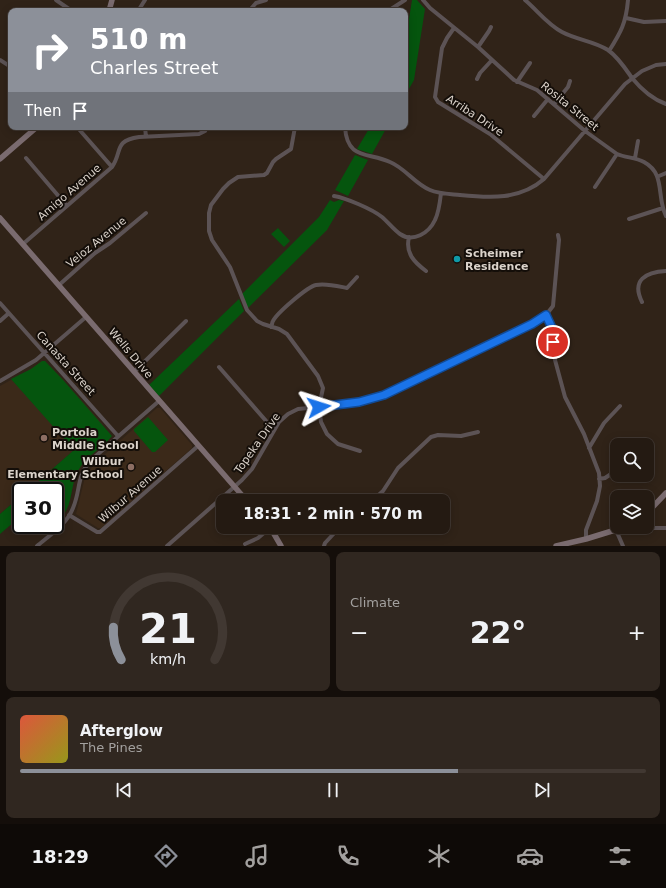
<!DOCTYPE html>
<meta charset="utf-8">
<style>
:root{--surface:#241a12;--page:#302720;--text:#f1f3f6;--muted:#a3a19f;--line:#413832;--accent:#8c9099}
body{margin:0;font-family:"DejaVu Sans",sans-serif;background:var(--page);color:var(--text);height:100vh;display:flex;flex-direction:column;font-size:15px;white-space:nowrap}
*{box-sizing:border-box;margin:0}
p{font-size:13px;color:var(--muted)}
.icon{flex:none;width:22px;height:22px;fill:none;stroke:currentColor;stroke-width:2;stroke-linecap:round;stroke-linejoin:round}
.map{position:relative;height:546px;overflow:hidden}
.details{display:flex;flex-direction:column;gap:6px;padding:6px;background:#140e0a;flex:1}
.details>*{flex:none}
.top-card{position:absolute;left:8px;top:8px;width:400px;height:122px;border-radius:8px;box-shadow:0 2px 10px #0003,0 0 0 1px var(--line);background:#8c9099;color:#fff;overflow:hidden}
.fabs{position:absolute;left:610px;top:438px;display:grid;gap:8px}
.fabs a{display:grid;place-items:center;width:44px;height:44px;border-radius:8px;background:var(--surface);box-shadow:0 2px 10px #0003,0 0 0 1px var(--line);font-size:20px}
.speed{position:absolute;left:12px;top:482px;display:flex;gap:8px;font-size:20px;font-weight:700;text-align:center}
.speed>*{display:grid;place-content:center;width:52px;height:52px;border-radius:50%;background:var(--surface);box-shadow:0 2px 10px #0003,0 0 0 1px var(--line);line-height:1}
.speed .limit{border:2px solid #111;border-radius:6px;background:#fff;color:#111}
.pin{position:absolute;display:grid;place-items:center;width:34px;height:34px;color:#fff;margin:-17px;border:2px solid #fff;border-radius:50%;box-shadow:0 1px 4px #0007}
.me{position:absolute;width:44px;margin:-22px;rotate:84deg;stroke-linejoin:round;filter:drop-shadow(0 0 3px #0008)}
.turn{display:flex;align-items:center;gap:14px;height:84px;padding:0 16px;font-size:18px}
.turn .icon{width:52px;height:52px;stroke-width:2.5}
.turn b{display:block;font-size:28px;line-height:34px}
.then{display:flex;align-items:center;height:38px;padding:0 16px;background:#0003;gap:8px;font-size:15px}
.big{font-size:30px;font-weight:800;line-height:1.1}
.details .tile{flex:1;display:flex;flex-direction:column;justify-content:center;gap:6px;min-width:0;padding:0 14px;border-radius:8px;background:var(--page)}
.details .dial{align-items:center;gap:0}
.dial svg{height:104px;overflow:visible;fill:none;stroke:var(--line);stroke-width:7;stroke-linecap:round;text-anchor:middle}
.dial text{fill:var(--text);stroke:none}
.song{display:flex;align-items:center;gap:12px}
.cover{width:48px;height:48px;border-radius:6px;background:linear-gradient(135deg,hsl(10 70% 55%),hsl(60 70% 35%))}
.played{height:4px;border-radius:2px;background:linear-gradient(90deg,var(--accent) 70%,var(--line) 70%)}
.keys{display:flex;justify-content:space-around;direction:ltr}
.heat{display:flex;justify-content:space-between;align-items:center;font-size:22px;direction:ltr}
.details .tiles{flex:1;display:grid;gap:6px;grid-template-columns:1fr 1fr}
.tile:last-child{grid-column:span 2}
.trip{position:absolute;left:216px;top:494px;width:234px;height:40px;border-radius:8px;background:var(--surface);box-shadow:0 2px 10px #0003,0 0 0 1px var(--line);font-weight:800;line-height:40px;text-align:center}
.menu{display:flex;height:64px;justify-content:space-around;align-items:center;background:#0e0a07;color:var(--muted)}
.menu .icon{width:28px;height:28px}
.menu .selected{color:var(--accent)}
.menu b{font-size:18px;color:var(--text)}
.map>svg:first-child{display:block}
.built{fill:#3b2919}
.green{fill:#05550e}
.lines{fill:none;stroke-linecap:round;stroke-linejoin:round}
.minor{stroke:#5c5355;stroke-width:4}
.secondary{stroke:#7a6b6f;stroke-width:5.5}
.route-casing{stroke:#114b97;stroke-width:10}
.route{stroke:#1a73e8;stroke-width:7}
.culture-dot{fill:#0f9aa8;stroke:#140e09;stroke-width:1.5}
.education-dot{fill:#8d6e63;stroke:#140e09;stroke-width:1.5}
.labels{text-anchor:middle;stroke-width:4;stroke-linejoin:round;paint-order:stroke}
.street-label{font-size:11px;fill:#dbd3cb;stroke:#140e09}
.poi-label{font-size:11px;font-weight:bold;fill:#dbd3cb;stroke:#140e09;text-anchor:start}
</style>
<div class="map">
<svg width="666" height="546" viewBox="0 0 666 546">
<rect width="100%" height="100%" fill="#302318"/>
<path class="built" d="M42,361H45L64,381L103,425L27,491H21V496L0,514V386L31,369Z
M157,408H160L192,445V448L101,528H98L76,514L85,477L94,464Z"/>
<path class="green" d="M412,0H417L425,9L414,80L405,96V44Z
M370,127H387L372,154L357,149Z
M355,155L368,160L348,196L335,190Z
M330,200L334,202L339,200L344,201L327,230L248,308L242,294L319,217Z
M278,228L290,241L284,247L271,234Z
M239,299L244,311L159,396L149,385Z
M42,361H45L64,381L112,436C103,448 89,454 81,466C67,486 77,506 55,524V491H27L74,450L11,379L31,369Z
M148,417L168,440L155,452H152L134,431V429Z
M21,496V516L0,534V514Z"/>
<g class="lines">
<path class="minor" d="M56,0L72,11
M423,0L430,8L478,47L514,80L537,90L585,131L617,154C626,158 635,157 644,162C666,174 656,196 666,216
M525,0C538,11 547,24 562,32C577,40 594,41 608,50C618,57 625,68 632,78C641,89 652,99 666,104
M138,11L145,0
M249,11L256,3L266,0
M388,11L405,0
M626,18L644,22L666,21
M454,28L447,38L442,48L435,97L438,102L490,134L544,179
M478,47L489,31L491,27
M609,51C621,32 626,23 628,0
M0,60L11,67
M477,79L480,73L492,60
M517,82L530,63
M554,104L568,87L570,81
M534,116L548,99
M77,127L112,167
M145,127L146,137
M295,127L291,149L276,159L273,162L267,173L264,175L238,177L229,183L223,189L211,205L209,213V231L212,240L230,267L247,310L257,321L263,324L279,329L287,334L318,376L323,388L319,407L321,422L327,434L338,444L360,451
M345,127C347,160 368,152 390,162C405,168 415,184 430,190C439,194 450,194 460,195C490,198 520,200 544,179L625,84L642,71L656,65L666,64
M26,158L67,206
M635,158L638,141
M659,176L666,173
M595,187L617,154
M334,196C346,198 372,209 382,217C388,222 393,229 400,234C413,243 429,233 435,220C439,212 440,202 441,193
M629,219L663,208
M409,237C405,253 414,262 426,271
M23,244L112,167C123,151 113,141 139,137L199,134L205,131L207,127
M59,285L95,253L110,243L146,213
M642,302C631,280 646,272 666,271
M0,303L118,436
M546,315L552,328L555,360L565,397L584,434L599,473L600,486L597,501L586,530V539
M0,321L9,313
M271,327C272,326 272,322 273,321C277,313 307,287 316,285C326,283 337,286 347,288L357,277
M219,367L274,430
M134,372L186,321
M0,381L36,360L86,317
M589,448L604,423L620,406
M599,479L605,478L617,470
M312,501L319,499
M372,501L383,491L398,468L431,437L438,435L461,436L478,432
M69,515L97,532H100L198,446
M616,530L623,546
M619,530L625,531L651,528H666
M245,544L258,538L271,527
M37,546C50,535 67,524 73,508C81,489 76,478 90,461L159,401
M167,546L242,480L252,469L279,422L288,414L298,409L339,405L372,399L384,395L532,324L546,315L553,306L559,240L558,235
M324,546L325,543L340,527"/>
<path class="secondary" d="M109,11L112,0
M0,159L37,127
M0,218L247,501
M647,513L666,493
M270,527L281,546
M556,546L586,539L625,527"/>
</g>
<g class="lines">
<defs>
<path id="route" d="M319,407L359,402L384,395L532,324L546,315L552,328L553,342"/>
</defs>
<use href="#route" class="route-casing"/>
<use href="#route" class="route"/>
</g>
<circle class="culture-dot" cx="457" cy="259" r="4"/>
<g class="education-dot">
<circle cx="44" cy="438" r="4"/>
<circle cx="131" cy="467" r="4"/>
</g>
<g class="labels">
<g class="street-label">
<text transform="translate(570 106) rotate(39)" y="4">Rosita Street</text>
<text transform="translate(475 115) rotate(33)" y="4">Arriba Drive</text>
<text transform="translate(69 192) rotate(-41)" y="4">Amigo Avenue</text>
<text transform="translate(96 242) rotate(-39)" y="4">Veloz Avenue</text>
<text transform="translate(131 353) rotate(50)" y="4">Wells Drive</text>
<text transform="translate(66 363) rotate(48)" y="4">Canasta Street</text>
<text transform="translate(257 443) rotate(-55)" y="4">Topeka Drive</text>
<text transform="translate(130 494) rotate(-41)" y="4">Wilbur Avenue</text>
</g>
<g class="poi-label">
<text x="465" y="257">Scheimer<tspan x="465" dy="13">Residence</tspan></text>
<text x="52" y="436">Portola<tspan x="52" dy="13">Middle School</tspan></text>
<text x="123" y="465" text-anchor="end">Wilbur<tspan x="123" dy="13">Elementary School</tspan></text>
</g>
</g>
</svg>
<div class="fabs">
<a><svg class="icon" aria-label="search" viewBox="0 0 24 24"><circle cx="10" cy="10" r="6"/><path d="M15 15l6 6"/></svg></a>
<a><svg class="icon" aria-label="layers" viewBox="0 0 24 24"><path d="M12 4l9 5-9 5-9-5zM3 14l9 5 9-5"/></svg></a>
</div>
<div class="speed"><div class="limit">30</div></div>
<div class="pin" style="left:553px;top:342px;background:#d93025"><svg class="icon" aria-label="arrive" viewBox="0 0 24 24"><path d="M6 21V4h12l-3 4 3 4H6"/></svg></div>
<svg class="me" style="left:319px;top:407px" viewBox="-20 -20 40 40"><path d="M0-17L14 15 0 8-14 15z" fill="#1a73e8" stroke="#fff" stroke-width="4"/></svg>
<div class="trip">18:31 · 2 min · 570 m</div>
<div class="top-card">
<div class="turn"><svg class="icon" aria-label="right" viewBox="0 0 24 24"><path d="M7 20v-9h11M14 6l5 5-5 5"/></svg><div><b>510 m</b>Charles Street</div></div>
<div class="then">Then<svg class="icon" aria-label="arrive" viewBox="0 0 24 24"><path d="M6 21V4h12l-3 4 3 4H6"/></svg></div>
</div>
</div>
<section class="details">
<div class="tiles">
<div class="tile dial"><svg viewBox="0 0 100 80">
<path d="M14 69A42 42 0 1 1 86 69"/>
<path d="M14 69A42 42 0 0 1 8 44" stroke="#8c9099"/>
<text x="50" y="56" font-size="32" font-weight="700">21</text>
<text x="50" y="72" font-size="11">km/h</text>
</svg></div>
<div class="tile"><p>Climate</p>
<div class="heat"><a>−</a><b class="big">22°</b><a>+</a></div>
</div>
<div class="tile">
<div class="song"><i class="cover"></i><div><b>Afterglow</b><p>The Pines</p></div></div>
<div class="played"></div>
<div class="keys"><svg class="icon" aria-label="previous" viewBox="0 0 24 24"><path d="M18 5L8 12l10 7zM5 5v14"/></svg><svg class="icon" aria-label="pause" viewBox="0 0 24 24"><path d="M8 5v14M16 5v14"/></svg><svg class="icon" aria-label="next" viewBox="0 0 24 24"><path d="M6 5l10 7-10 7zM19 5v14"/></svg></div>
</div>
</div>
</section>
<nav class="menu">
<b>18:29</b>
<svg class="icon selected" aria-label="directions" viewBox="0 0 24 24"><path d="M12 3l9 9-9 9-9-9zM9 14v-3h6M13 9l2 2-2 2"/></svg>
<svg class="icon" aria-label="music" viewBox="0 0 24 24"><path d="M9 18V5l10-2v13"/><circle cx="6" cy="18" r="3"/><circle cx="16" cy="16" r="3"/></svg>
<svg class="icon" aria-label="phone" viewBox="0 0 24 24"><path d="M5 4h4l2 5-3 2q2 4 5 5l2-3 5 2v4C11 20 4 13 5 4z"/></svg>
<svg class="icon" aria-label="climate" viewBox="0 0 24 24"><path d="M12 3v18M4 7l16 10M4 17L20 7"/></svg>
<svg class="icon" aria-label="car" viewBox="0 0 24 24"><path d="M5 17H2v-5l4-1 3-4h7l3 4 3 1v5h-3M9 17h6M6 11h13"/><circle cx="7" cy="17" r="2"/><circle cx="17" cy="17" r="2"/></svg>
<svg class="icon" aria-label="filters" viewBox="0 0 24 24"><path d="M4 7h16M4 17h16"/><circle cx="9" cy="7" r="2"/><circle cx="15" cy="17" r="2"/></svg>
</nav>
